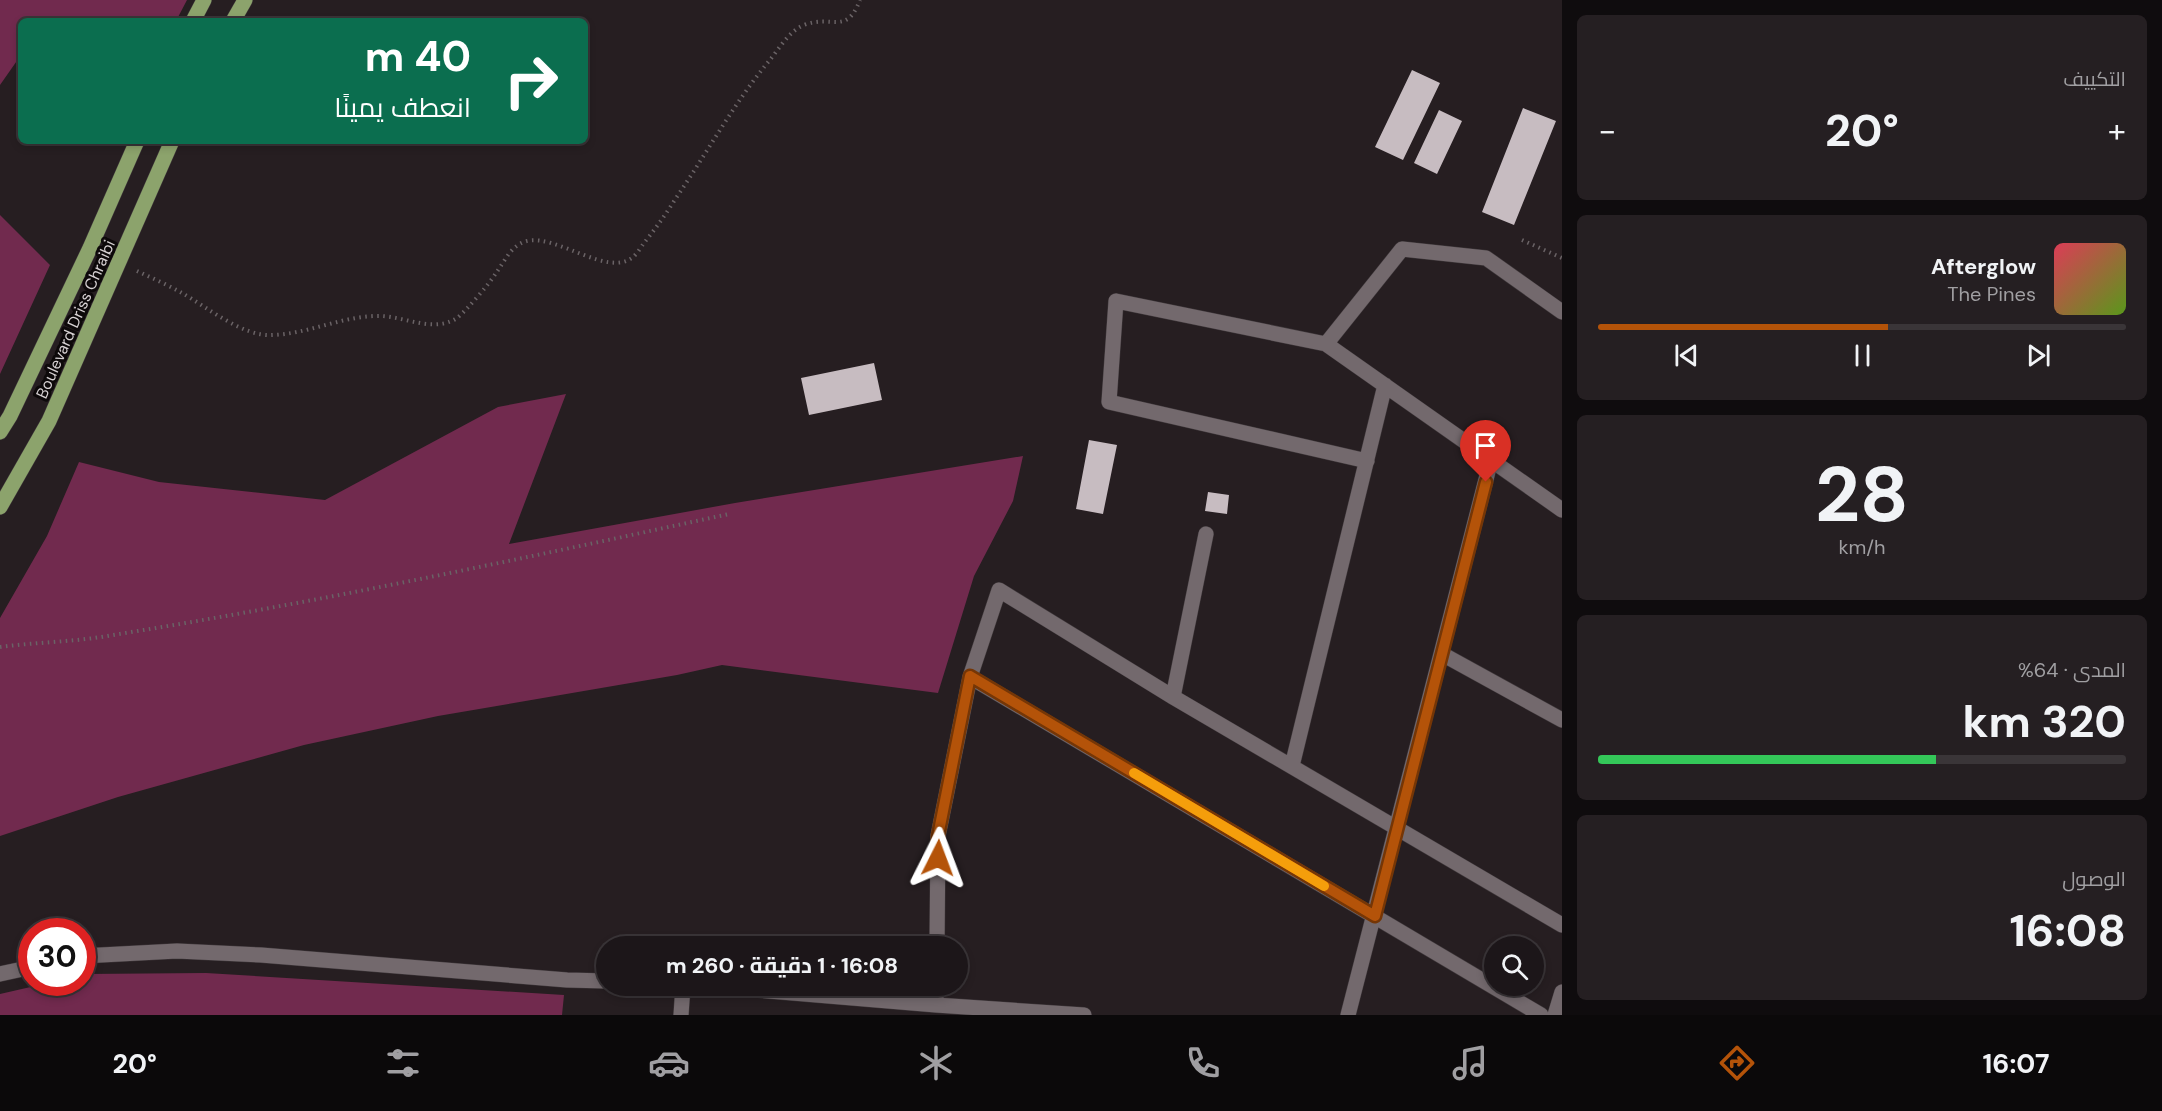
<!DOCTYPE html>
<html lang="ar">
<meta charset="utf-8">
<style>
:root{--surface:#1c1619;--page:#251f22;--text:#f1f3f6;--muted:#a09fa2;--line:#3a3538;--accent:#b45309}
body{margin:0;font-family:"DM Sans",Cairo,sans-serif;background:var(--page);color:var(--text);direction:rtl;height:100vh;display:flex;flex-direction:column;font-size:22px;white-space:nowrap}
*{box-sizing:border-box;margin:0}
p{font-size:20px;color:var(--muted)}
.icon{flex:none;width:33px;height:33px;fill:none;stroke:currentColor;stroke-width:2;stroke-linecap:round;stroke-linejoin:round}
.map{position:relative;flex:1;overflow:hidden;direction:ltr}
.sheet{display:flex;flex-direction:column;gap:15px;padding:15px;background:#0f0c0e;width:600px}
.sheet>*{flex:none}
.hud{position:absolute;left:18px;top:18px;width:570px;height:126px;border-radius:9px;box-shadow:0 3px 9px #0003,0 0 0 2px var(--line);direction:rtl;background:#0b6e4f;color:#fff;overflow:hidden}
.fabs{position:absolute;left:1484px;top:936px;display:grid;gap:12px}
.fabs a{display:grid;place-items:center;width:60px;height:60px;border-radius:50%;background:var(--surface);box-shadow:0 3px 9px #0003,0 0 0 2px var(--line);font-size:30px}
.speed{position:absolute;left:18px;top:918px;display:flex;gap:12px;font-size:30px;font-weight:700;text-align:center}
.speed>*{display:grid;place-content:center;width:78px;height:78px;border-radius:50%;background:var(--surface);box-shadow:0 3px 9px #0003,0 0 0 2px var(--line);line-height:1}
.speed .limit{border:9px solid #d22;background:#fff;color:#111}
.pin{position:absolute;display:grid;place-items:center;width:51px;height:51px;color:#fff;margin:-62px -26px;border-radius:50% 50% 50% 0;rotate:-45deg;box-shadow:0 0 6px #0007}
.pin .icon{rotate:45deg}
.me{position:absolute;width:66px;margin:-33px;rotate:3deg;stroke-linejoin:round;filter:drop-shadow(0 0 4px #0008)}
.turn{display:flex;align-items:center;gap:21px;height:126px;padding:0 18px;font-size:27px}
.turn .icon{width:78px;height:78px;stroke-width:2.5}
.turn b{display:block;font-size:42px;line-height:51px}
.big{font-size:45px;font-weight:700;line-height:1.1}
.sheet .widget{flex:1;display:flex;flex-direction:column;justify-content:center;gap:9px;min-width:0;padding:0 21px;border-radius:9px;background:var(--page)}
.sheet .dial{align-items:center;gap:0}
.dial b{font-size:78px;line-height:1}
.song{display:flex;align-items:center;gap:18px}
.cover{width:72px;height:72px;border-radius:9px;background:linear-gradient(135deg,hsl(350 70% 55%),hsl(90 70% 35%))}
.played{height:6px;border-radius:3px;background:linear-gradient(90deg,var(--accent) 55%,var(--line) 55%)}
.keys{display:flex;justify-content:space-around;direction:ltr}
.heat{display:flex;justify-content:space-between;align-items:center;font-size:33px;direction:ltr}
.charge{height:9px;border-radius:4px;background:linear-gradient(90deg,#34c759 64%,var(--line) 0)}
.trip{position:absolute;left:596px;top:936px;width:372px;height:60px;border-radius:30px;background:var(--surface);box-shadow:0 3px 9px #0003,0 0 0 2px var(--line);font-weight:700;line-height:60px;text-align:center;direction:rtl}
.dock{display:flex;height:96px;justify-content:space-around;align-items:center;background:#0b090a;color:var(--muted)}
.dock .icon{width:42px;height:42px}
.dock .current{color:var(--accent)}
.dock b{font-size:27px;color:var(--text)}
main{display:flex;flex:1;min-height:0}
.map>svg:first-child{display:block}
.green{fill:#712a4e}
.building{fill:#c7bcc1}
.lines{fill:none;stroke-linecap:round;stroke-linejoin:round}
.minor-casing{stroke:#3f383b;stroke-width:16}
.major-casing{stroke:#3f383b;stroke-width:16}
.path{stroke:#6a6366;stroke-width:4;stroke-dasharray:1.5 4.5;stroke-linecap:butt}
.minor{stroke:#73696d;stroke-width:15}
.major{stroke:#8ca36c;stroke-width:15}
.route-casing{stroke:#753606;stroke-width:15}
.route{stroke:#b45309;stroke-width:10}
.slow{stroke:#f59e0b;stroke-width:10}
.labels{text-anchor:middle;stroke-width:6;stroke-linejoin:round;paint-order:stroke}
.street-label{font-size:16px;fill:#d7d1d3;stroke:#0d090a}
</style>
<main>
<section class="sheet">
<div class="widget"><p>التكييف</p>
<div class="heat"><a>−</a><b class="big">20°</b><a>+</a></div>
</div>
<div class="widget">
<div class="song"><i class="cover"></i><div><b>Afterglow</b><p>The Pines</p></div></div>
<div class="played"></div>
<div class="keys"><svg class="icon" aria-label="previous" viewBox="0 0 24 24"><path d="M18 5L8 12l10 7zM5 5v14"/></svg><svg class="icon" aria-label="pause" viewBox="0 0 24 24"><path d="M8 5v14M16 5v14"/></svg><svg class="icon" aria-label="next" viewBox="0 0 24 24"><path d="M6 5l10 7-10 7zM19 5v14"/></svg></div>
</div>
<div class="widget dial"><b>28</b><p>km/h</p></div>
<div class="widget"><p>المدى · 64%</p><b class="big">320 km</b><div class="charge"></div></div>
<div class="widget"><p>الوصول</p><b class="big">16:08</b></div>
</section>
<div class="map">
<svg width="1562" height="1015" viewBox="0 0 1562 1015">
<rect width="100%" height="100%" fill="#261e21"/>
<path class="green" d="M0,0H187L176,21H21V55L0,85Z
M0,215L50,265L0,374Z
M566,394L509,544L735,503L1023,456L1013,501L974,576L938,693L722,665L677,675L438,716L304,745L118,797L0,836V618L47,536L79,462L159,482L325,500L498,407Z
M206,973L564,995L562,1015H0V994L48,983L82,982L83,974H85Z"/>
<path class="building" d="M1412,70L1440,83L1403,160L1375,147Z
M1523,108L1556,121L1514,225L1482,212Z
M1439,110L1462,121L1437,174L1414,163Z
M874,363L882,400L809,415L801,378Z
M1089,440L1117,445L1103,514L1076,509Z
M1208,492L1229,495L1227,514L1205,511Z"/>
<g class="lines">
<defs>
<path id="minor" d="M1326,344L1402,249L1486,258L1562,312
M1367,461L1109,402L1116,301L1326,344L1562,510
M1442,654L1562,720
M970,677L1541,1015
M1173,697L1206,534
M1292,766L1385,385
M937,946L938,836L970,677L999,590L1173,697L1562,925
M82,956L177,951L261,955L567,980L606,981
M0,974L32,967
M710,986L936,1005L1084,1015
M936,1005V986
M681,1015L683,986
M1348,1015L1491,460
M1555,1015L1562,992"/>
<path id="major" d="M193,21L204,0
M233,21L245,0
M0,432L10,416L90,248L137,141
M0,507L49,421L172,141"/>
</defs>
<use href="#minor" class="minor-casing"/>
<use href="#major" class="major-casing"/>
<path class="path" d="M1522,240L1562,258
M137,271C152,278 168,285 182,293C207,307 243,337 272,335C309,334 344,315 381,316C406,317 434,333 457,318C466,311 490,283 496,273C505,261 511,245 527,241C557,234 608,278 633,257C637,254 641,247 644,243C656,228 666,214 676,198C707,153 734,103 769,61C779,49 789,31 804,25C833,14 846,36 860,0
M0,647C37,642 76,642 113,635C320,602 525,558 729,514"/>
<use href="#minor" class="minor"/>
<use href="#major" class="major"/>
</g>
<g class="lines">
<defs>
<path id="route" d="M938,858V836L970,676L1375,916L1486,482"/>
</defs>
<use href="#route" class="route-casing"/>
<use href="#route" class="route"/>
<path class="slow" d="M1134,773L1324,886"/>
</g>
<g class="labels">
<g class="street-label">
<text transform="translate(75 319) rotate(-66)" y="6">Boulevard Driss Chraibi</text>
</g>
</g>
</svg>
<div class="fabs">
<a><svg class="icon" aria-label="search" viewBox="0 0 24 24"><circle cx="10" cy="10" r="6"/><path d="M15 15l6 6"/></svg></a>
</div>
<div class="speed"><div class="limit">30</div></div>
<div class="pin" style="left:1486px;top:482px;background:#d93025"><svg class="icon" aria-label="arrive" viewBox="0 0 24 24"><path d="M6 21V4h12l-3 4 3 4H6"/></svg></div>
<svg class="me" style="left:938px;top:858px" viewBox="-20 -20 40 40"><path d="M0-17L14 15 0 8-14 15z" fill="#b45309" stroke="#fff" stroke-width="4"/></svg>
<div class="trip">16:08 · 1 دقيقة · 260 m</div>
<div class="hud">
<div class="turn"><svg class="icon" aria-label="right" viewBox="0 0 24 24"><path d="M7 20v-9h11M14 6l5 5-5 5"/></svg><div><b>40 m</b>انعطف يمينًا</div></div>
</div>
</div>
</main>
<nav class="dock">
<b>16:07</b>
<svg class="icon current" aria-label="directions" viewBox="0 0 24 24"><path d="M12 3l9 9-9 9-9-9zM9 14v-3h6M13 9l2 2-2 2"/></svg>
<svg class="icon" aria-label="music" viewBox="0 0 24 24"><path d="M9 18V5l10-2v13"/><circle cx="6" cy="18" r="3"/><circle cx="16" cy="16" r="3"/></svg>
<svg class="icon" aria-label="phone" viewBox="0 0 24 24"><path d="M5 4h4l2 5-3 2q2 4 5 5l2-3 5 2v4C11 20 4 13 5 4z"/></svg>
<svg class="icon" aria-label="climate" viewBox="0 0 24 24"><path d="M12 3v18M4 7l16 10M4 17L20 7"/></svg>
<svg class="icon" aria-label="car" viewBox="0 0 24 24"><path d="M5 17H2v-5l4-1 3-4h7l3 4 3 1v5h-3M9 17h6M6 11h13"/><circle cx="7" cy="17" r="2"/><circle cx="17" cy="17" r="2"/></svg>
<svg class="icon" aria-label="filters" viewBox="0 0 24 24"><path d="M4 7h16M4 17h16"/><circle cx="9" cy="7" r="2"/><circle cx="15" cy="17" r="2"/></svg>
<b>20°</b>
</nav>
